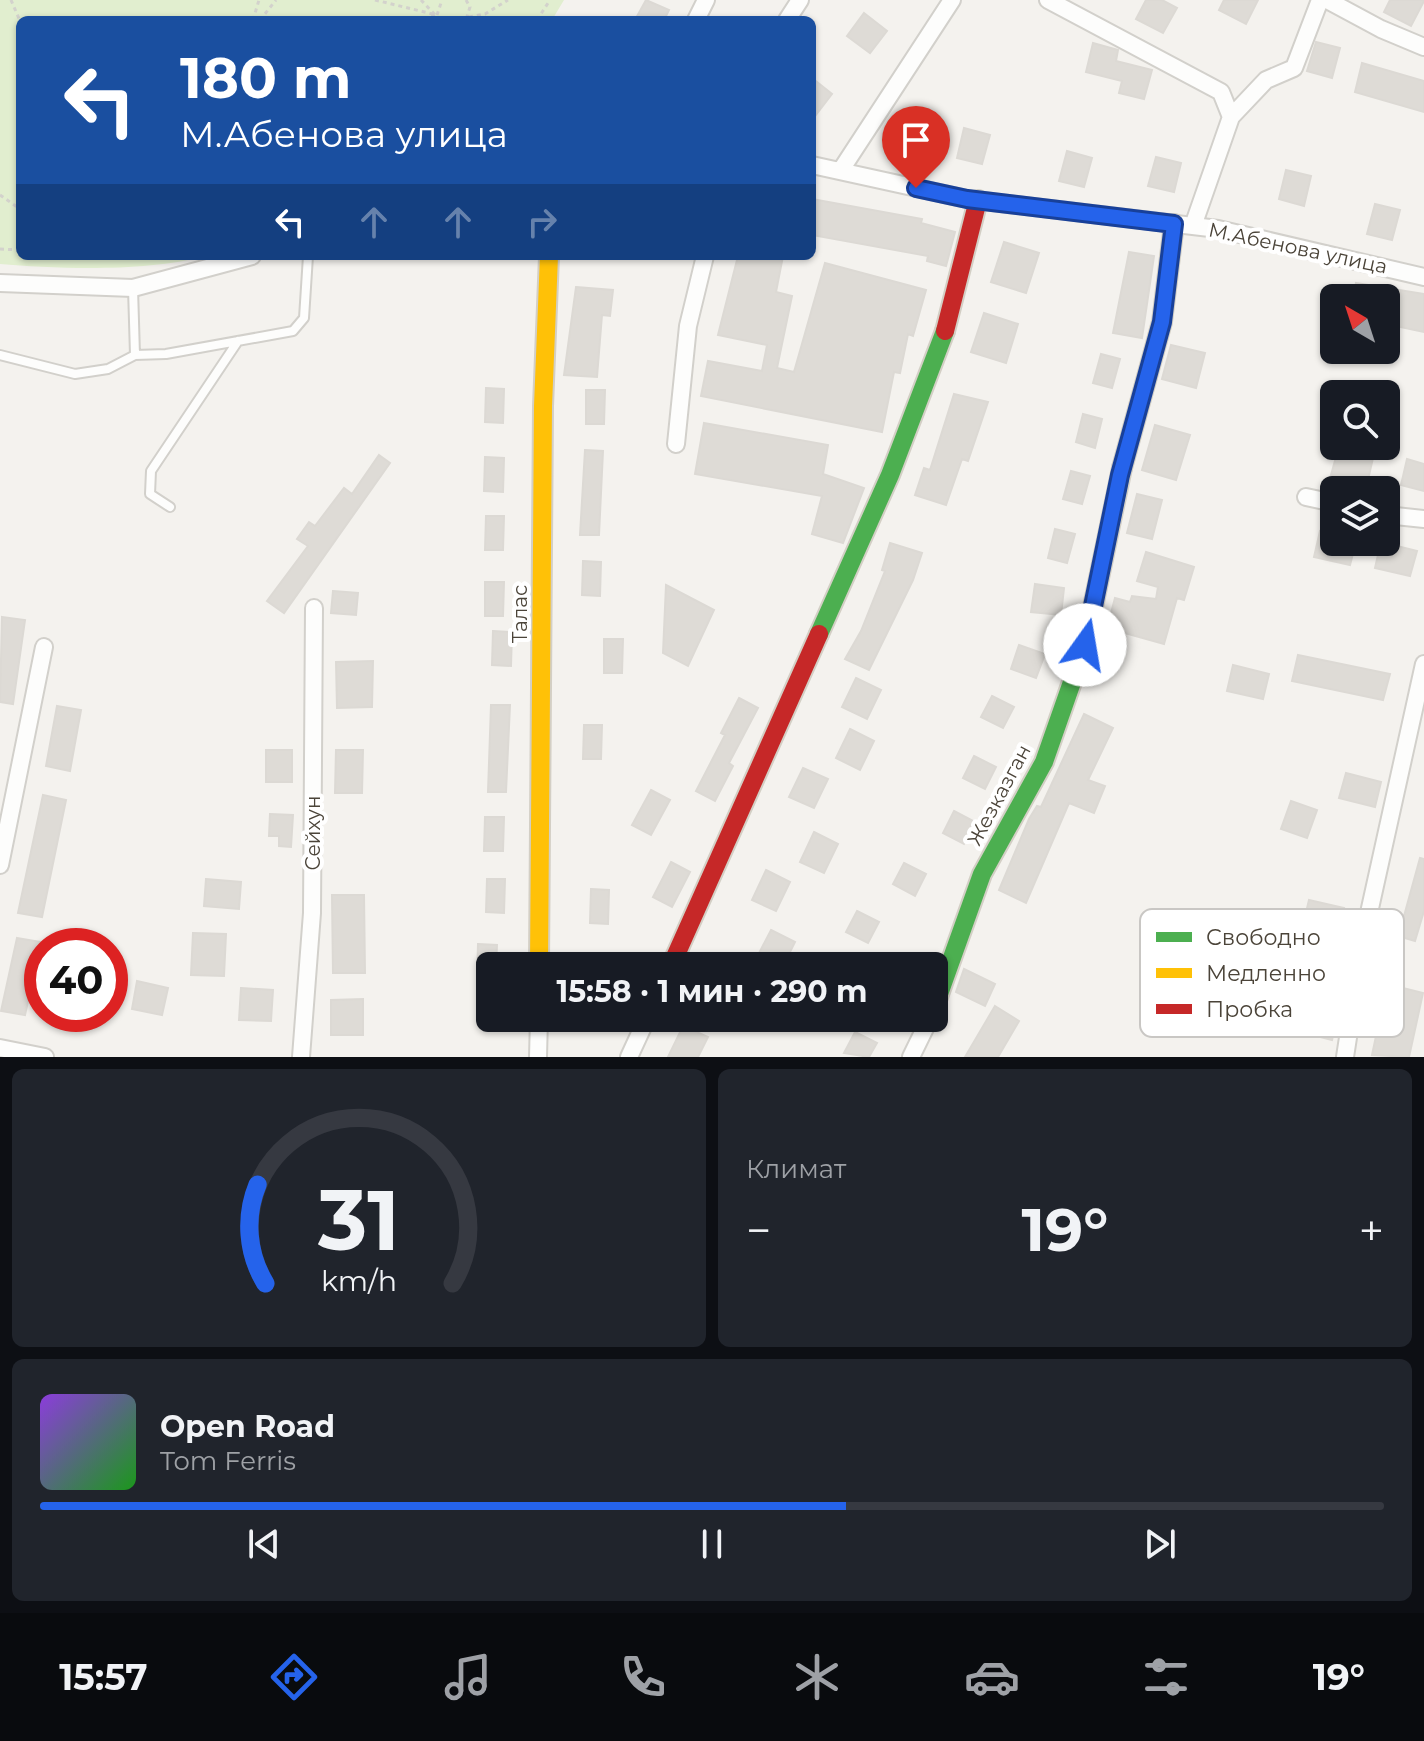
<!DOCTYPE html>
<html lang="ru">
<meta charset="utf-8">
<style>
:root{--surface:#171b24;--page:#20242c;--text:#f1f3f6;--muted:#9ea1a6;--line:#363941;--accent:#2563eb}
body{margin:0;font-family:Montserrat,sans-serif;background:var(--page);color:var(--text);height:100vh;display:flex;flex-direction:column;font-size:30px;white-space:nowrap}
*{box-sizing:border-box;margin:0}
p{font-size:26px;color:var(--muted)}
.icon{flex:none;width:44px;height:44px;fill:none;stroke:currentColor;stroke-width:2;stroke-linecap:round;stroke-linejoin:round}
.map{position:relative;height:1057px;overflow:hidden}
.side{display:flex;flex-direction:column;gap:12px;padding:12px;background:#0d0f14;flex:1}
.side>*{flex:none}
.hud{position:absolute;left:16px;top:16px;width:800px;height:244px;border-radius:12px;box-shadow:0 2px 6px #0004;background:#1a4fa0;color:#fff;overflow:hidden}
.needle{width:52px;rotate:321deg}
.tools{position:absolute;left:1320px;top:284px;display:grid;gap:16px}
.tools a{display:grid;place-items:center;width:80px;height:80px;border-radius:12px;background:var(--surface);box-shadow:0 2px 6px #0004;font-size:40px}
.speed{position:absolute;left:24px;top:928px;display:flex;gap:16px;font-size:40px;font-weight:700;text-align:center}
.speed>*{display:grid;place-content:center;width:104px;height:104px;border-radius:50%;background:var(--surface);box-shadow:0 2px 6px #0004;line-height:1}
.speed .limit{border:12px solid #d22;background:#fff;color:#111}
.pin{position:absolute;display:grid;place-items:center;width:68px;height:68px;color:#fff;margin:-82px -34px;border-radius:50% 50% 50% 0;rotate:-45deg;box-shadow:0 0 8px #0007}
.pin .icon{rotate:45deg}
.me{position:absolute;width:88px;margin:-44px;rotate:13deg;stroke-linejoin:round;filter:drop-shadow(0 0 6px #0008)}
.turn{display:flex;align-items:center;gap:28px;height:168px;padding:0 32px;font-size:36px}
.turn .icon{width:104px;height:104px;stroke-width:2.5}
.turn b{display:block;font-size:56px;line-height:68px}
.lanes{display:flex;align-items:center;height:76px;padding:0 32px;background:#0003;justify-content:center;gap:40px;direction:ltr}
.lanes .off{opacity:.35}
.big{font-size:60px;font-weight:700;line-height:1.1}
.side .widget{flex:1;display:flex;flex-direction:column;justify-content:center;gap:12px;min-width:0;padding:0 28px;border-radius:12px;background:var(--page)}
.side .dial{align-items:center;gap:0}
.dial svg{height:208px;overflow:visible;fill:none;stroke:var(--line);stroke-width:7;stroke-linecap:round;text-anchor:middle}
.dial text{fill:var(--text);stroke:none}
.song{display:flex;align-items:center;gap:24px}
.cover{width:96px;height:96px;border-radius:12px;background:linear-gradient(135deg,hsl(270 70% 55%),hsl(120 70% 35%))}
.played{height:8px;border-radius:4px;background:linear-gradient(90deg,var(--accent) 60%,var(--line) 60%)}
.keys{display:flex;justify-content:space-around;direction:ltr}
.heat{display:flex;justify-content:space-between;align-items:center;font-size:44px;direction:ltr}
.side .tiles{flex:1;display:grid;gap:12px;grid-template-columns:1fr 1fr}
.widget:last-child{grid-column:span 2}
.trip{position:absolute;left:476px;top:952px;width:472px;height:80px;border-radius:12px;background:var(--surface);box-shadow:0 2px 6px #0004;font-weight:700;line-height:80px;text-align:center}
.tab-bar{display:flex;height:128px;justify-content:space-around;align-items:center;background:#090b0e;color:var(--muted)}
.tab-bar .icon{width:56px;height:56px}
.tab-bar .current{color:var(--accent)}
.tab-bar b{font-size:36px;color:var(--text)}
.map>svg:first-child{display:block}
.green{fill:#e1eecf}
.building{fill:#dedbd6;stroke:#dcd9d4;stroke-width:2}
.lines{fill:none;stroke-linecap:round;stroke-linejoin:round}
.lane-casing{stroke:#d2d0cb;stroke-width:12}
.street-casing{stroke:#d2d0cb;stroke-width:20}
.fast-casing{stroke:#d3cfc5;stroke-width:22}
.slow-casing{stroke:#d3cfc5;stroke-width:22}
.jam-casing{stroke:#d3cfc5;stroke-width:22}
.path{stroke:#d3d2cc;stroke-width:3;stroke-dasharray:4 4;stroke-linecap:butt}
.lane{stroke:#fdfdfc;stroke-width:8}
.street{stroke:#fdfdfc;stroke-width:16}
.fast{stroke:#4caf50;stroke-width:18}
.slow{stroke:#ffc107;stroke-width:18}
.jam{stroke:#c62828;stroke-width:18}
.route-casing{stroke:#184099;stroke-width:20}
.route{stroke:#2563eb;stroke-width:14}
.labels{text-anchor:middle;stroke-width:8;stroke-linejoin:round;paint-order:stroke}
.street-label{font-size:20px;fill:#4b4439;stroke:#fff}
.key{fill:#fff;stroke:#c9c7c4;stroke-width:2}
.key-label{font-size:22px;fill:#4b4439}
</style>
<div class="map">
<svg width="1424" height="1057" viewBox="0 0 1424 1057">
<rect width="100%" height="100%" fill="#f4f2ee"/>
<path class="green" d="M0,0H564L552,20H20V256H204C150,272 57,269 0,264Z"/>
<path class="building" d="M646,0L669,10L664,20H635Z
M1146,0H1162L1177,8L1163,33L1136,19Z
M1224,0H1258L1246,24L1219,10Z
M1390,0H1424V1L1411,26L1384,12Z
M864,13L887,31L870,53L847,36Z
M1316,42L1340,48L1332,78L1307,71Z
M1093,43L1118,50L1116,61L1152,70L1144,99L1119,93L1122,81L1086,72Z
M1362,63L1424,81V112L1355,92Z
M812,78L832,94L812,120Z
M964,128L990,135L982,164L957,158Z
M1067,151L1092,158L1084,187L1059,181Z
M1156,157L1181,163L1174,192L1148,186Z
M1286,170L1311,176L1304,206L1279,199Z
M812,199L922,219L921,223L955,232L946,266L927,261L928,256L812,235Z
M1375,204L1400,210L1392,240L1367,234Z
M1004,242L1039,253L1026,293L991,282Z
M1129,252L1154,256L1142,338L1113,333Z
M738,256H783L776,292L792,296L777,368L794,372L825,263L926,290L913,336L908,334L900,373L894,372L882,432L701,396L708,361L762,371L767,345L718,335Z
M1356,283L1424,294V332L1386,324V298H1353Z
M576,287L613,290L610,316L602,315L597,377L564,375Z
M984,313L1018,324L1006,363L971,352Z
M1171,345L1205,353L1196,388L1162,379Z
M1101,354L1120,359L1112,388L1093,383Z
M486,388L504,389L503,423L485,422Z
M586,390H605L604,424H586Z
M954,394L988,402L968,461L962,459L946,505L915,495L924,468L930,470Z
M1083,414L1102,419L1095,448L1076,442Z
M704,423L828,445L823,474L864,488L843,543L812,534L822,496L695,474Z
M1155,425L1190,435L1176,480L1142,470Z
M585,450L603,451L599,535H580Z
M1338,450L1373,458L1367,484L1331,475Z
M379,455L390,463L284,613L267,601L308,546L297,539L309,522L315,526L344,488L352,494Z
M485,457L504,458L503,492L484,491Z
M1407,459L1424,464V491L1401,485Z
M1071,471L1090,476L1082,504L1063,499Z
M1137,494L1162,500L1152,539L1127,533Z
M486,516H504L503,550H485Z
M1055,529L1075,534L1067,563L1048,558Z
M1320,531L1334,534V542H1356L1350,565L1314,557Z
M1381,542L1417,551L1410,576L1375,568Z
M890,543L922,553L913,580L869,670L845,659L861,631L885,571L882,570Z
M1146,552L1194,567L1184,600L1177,598L1164,644L1107,628L1115,598L1130,602L1132,596L1156,599L1158,587L1137,581Z
M583,561L601,562L600,596L582,595Z
M485,582H504L503,616H485Z
M1035,584L1064,588L1061,615L1031,612Z
M666,585L714,610L688,666L663,653Z
M333,591L358,593L356,615L331,613Z
M2,617L25,620L13,704L0,702Z
M493,631L512,632L511,666L492,665Z
M604,639H623L622,673H604Z
M1019,645L1045,654L1036,678L1011,669Z
M1298,655L1390,674L1383,700L1292,681Z
M373,661L372,707L337,708L336,662Z
M1233,665L1269,674L1263,699L1227,691Z
M856,678L881,690L867,719L842,707Z
M992,696L1014,707L1003,728L981,717Z
M739,698L758,708L729,763L733,766L715,801L696,791L725,735L721,733Z
M491,705H510L506,792H488Z
M57,706L81,710L70,771L46,766Z
M1084,714L1113,728L1088,780L1105,786L1094,813L1069,803L1026,903L999,890L1029,819L1037,806L1041,807Z
M584,725H602L601,759H583Z
M850,729L874,741L860,770L836,758Z
M266,750H292V782H266Z
M336,750H363L362,793H335Z
M974,756L996,767L985,789L963,778Z
M803,768L828,779L814,808L789,797Z
M1346,773L1381,782L1375,807L1339,798Z
M651,790L670,800L651,835L632,825Z
M43,795L66,800L42,917L18,913Z
M1291,801L1317,810L1307,838L1281,829Z
M954,811L975,822L964,844L943,833Z
M270,814L293,815L291,847L279,846V836H269Z
M485,817H504L503,851H484Z
M814,832L838,844L824,873L800,862Z
M1420,858L1424,859V911L1415,941L1388,933L1394,913L1404,916Z
M671,862L690,872L672,907L653,897Z
M904,863L926,874L915,896L893,884Z
M766,870L790,882L776,911L752,900Z
M206,879L241,882L239,909L204,906Z
M487,879H505L504,913L486,912Z
M591,889L609,890L608,924L590,923Z
M332,895H364L365,973H333Z
M1309,900L1344,908L1338,934L1303,925Z
M857,911L879,922L868,943L846,932Z
M771,930L795,942L783,966H770L756,959Z
M193,933L226,934L224,976L191,975Z
M17,938L41,942L25,1015L1,1011Z
M478,944L497,945L496,966H490V979L477,978Z
M964,969L995,984L985,1006L956,992Z
M137,981L168,988L162,1015L132,1009Z
M1387,984L1423,993L1409,1057L1372,1055Z
M241,988L273,990L271,1021L239,1020Z
M363,999V1035H331V1000Z
M1303,1005L1339,1014L1332,1040L1297,1031Z
M995,1006L1019,1021L998,1057H965Z
M683,1026L708,1037L698,1057H668Z
M855,1032L877,1043L869,1057L844,1053Z"/>
<g class="lines">
<defs>
<path id="lane" d="M133,288L135,355
M0,355L75,374L108,369L135,355L166,354L293,331L304,318L308,256
M170,507L150,494L151,471L238,341"/>
<path id="street" d="M1048,0L1221,92L1231,117L1193,226
M1327,0L1381,29L1424,47
M696,20L706,0
M787,20L800,0
M1231,117L1266,80L1294,68L1320,0
M812,165L967,199L1218,229L1424,277
M841,170L952,0
M0,283L133,288L252,256
M676,444L688,326L705,256
M1306,497L1334,503
M1386,515L1424,519
M0,865L44,647
M0,1048L45,1057
M301,1057L312,913L314,608
M538,1057L539,1018
M629,1057L647,1018
M911,1057L930,1018
M1345,1057L1363,940L1424,664"/>
<path id="fast" d="M819,634L890,475L945,331
M934,1008L982,874L1044,762L1085,645L1122,468"/>
<path id="slow" d="M539,966L543,406L549,256"/>
<path id="jam" d="M945,331L978,200
M1122,468L1162,322L1174,224
M671,966L819,634"/>
</defs>
<use href="#lane" class="lane-casing"/>
<use href="#street" class="street-casing"/>
<use href="#fast" class="fast-casing"/>
<use href="#slow" class="slow-casing"/>
<use href="#jam" class="jam-casing"/>
<path class="path" d="M11,0L20,21
M375,0L437,15
M421,0L440,20
M466,0L470,7L466,20
M437,15L442,0
M469,17L485,14L508,0
M253,20L259,0
M260,20L276,0
M424,20L436,15
M537,20L550,0
M0,195L20,209
M0,249L20,250"/>
<use href="#lane" class="lane"/>
<use href="#street" class="street"/>
<use href="#fast" class="fast"/>
<use href="#slow" class="slow"/>
<use href="#jam" class="jam"/>
</g>
<g class="lines">
<defs>
<path id="route" d="M916,188L967,199L1174,224L1162,322L1120,475L1085,645"/>
</defs>
<use href="#route" class="route-casing"/>
<use href="#route" class="route"/>
</g>
<g class="labels">
<g class="street-label">
<text transform="translate(1298 248) rotate(12)" y="7">М.Абенова улица</text>
<text transform="translate(520 614) rotate(-90)" y="7">Талас</text>
<text transform="translate(999 795) rotate(-62)" y="7">Жезказган</text>
<text transform="translate(313 833) rotate(-90)" y="7">Сейхун</text>
</g>
</g>
<rect x="1140" y="909" width="264" height="128" rx="12" class="key"/>
<rect x="1156" y="932" width="36" height="10" fill="#4caf50"/>
<rect x="1156" y="968" width="36" height="10" fill="#ffc107"/>
<rect x="1156" y="1004" width="36" height="10" fill="#c62828"/>
<g class="key-label">
<text x="1206" y="945">Свободно</text>
<text x="1206" y="981">Медленно</text>
<text x="1206" y="1017">Пробка</text>
</g>
</svg>
<div class="tools">
<a><svg class="needle" viewBox="-14 -14 28 28"><path d="M0-13l5 13h-10z" fill="#e53935"/><path d="M0 13l5-13h-10z" fill="#9ea1a6"/></svg></a>
<a><svg class="icon" aria-label="search" viewBox="0 0 24 24"><circle cx="10" cy="10" r="6"/><path d="M15 15l6 6"/></svg></a>
<a><svg class="icon" aria-label="layers" viewBox="0 0 24 24"><path d="M12 4l9 5-9 5-9-5zM3 14l9 5 9-5"/></svg></a>
</div>
<div class="speed"><div class="limit">40</div></div>
<div class="pin" style="left:916px;top:188px;background:#d93025"><svg class="icon" aria-label="arrive" viewBox="0 0 24 24"><path d="M6 21V4h12l-3 4 3 4H6"/></svg></div>
<svg class="me" style="left:1085px;top:645px" viewBox="-20 -20 40 40"><circle r="19" fill="#fff"/><path d="M0-13L10 11 0 6-10 11z" fill="#2563eb"/></svg>
<div class="trip">15:58 · 1 мин · 290 m</div>
<div class="hud">
<div class="turn"><svg class="icon" aria-label="left" viewBox="0 0 24 24"><path d="M17 20v-9H6M10 6l-5 5 5 5"/></svg><div><b>180 m</b>М.Абенова улица</div></div>
<div class="lanes"><svg class="icon" aria-label="left" viewBox="0 0 24 24"><path d="M17 20v-9H6M10 6l-5 5 5 5"/></svg><svg class="icon off" aria-label="ahead" viewBox="0 0 24 24"><path d="M12 20V5M6 11l6-6 6 6"/></svg><svg class="icon off" aria-label="ahead" viewBox="0 0 24 24"><path d="M12 20V5M6 11l6-6 6 6"/></svg><svg class="icon off" aria-label="right" viewBox="0 0 24 24"><path d="M7 20v-9h11M14 6l5 5-5 5"/></svg></div>
</div>
</div>
<section class="side">
<div class="tiles">
<div class="widget dial"><svg viewBox="0 0 100 80">
<path d="M14 69A42 42 0 1 1 86 69"/>
<path d="M14 69A42 42 0 0 1 11 31" stroke="#2563eb"/>
<text x="50" y="56" font-size="32" font-weight="700">31</text>
<text x="50" y="72" font-size="11">km/h</text>
</svg></div>
<div class="widget"><p>Климат</p>
<div class="heat"><a>−</a><b class="big">19°</b><a>+</a></div>
</div>
<div class="widget">
<div class="song"><i class="cover"></i><div><b>Open Road</b><p>Tom Ferris</p></div></div>
<div class="played"></div>
<div class="keys"><svg class="icon" aria-label="previous" viewBox="0 0 24 24"><path d="M18 5L8 12l10 7zM5 5v14"/></svg><svg class="icon" aria-label="pause" viewBox="0 0 24 24"><path d="M8 5v14M16 5v14"/></svg><svg class="icon" aria-label="next" viewBox="0 0 24 24"><path d="M6 5l10 7-10 7zM19 5v14"/></svg></div>
</div>
</div>
</section>
<nav class="tab-bar">
<b>15:57</b>
<svg class="icon current" aria-label="directions" viewBox="0 0 24 24"><path d="M12 3l9 9-9 9-9-9zM9 14v-3h6M13 9l2 2-2 2"/></svg>
<svg class="icon" aria-label="music" viewBox="0 0 24 24"><path d="M9 18V5l10-2v13"/><circle cx="6" cy="18" r="3"/><circle cx="16" cy="16" r="3"/></svg>
<svg class="icon" aria-label="phone" viewBox="0 0 24 24"><path d="M5 4h4l2 5-3 2q2 4 5 5l2-3 5 2v4C11 20 4 13 5 4z"/></svg>
<svg class="icon" aria-label="climate" viewBox="0 0 24 24"><path d="M12 3v18M4 7l16 10M4 17L20 7"/></svg>
<svg class="icon" aria-label="car" viewBox="0 0 24 24"><path d="M5 17H2v-5l4-1 3-4h7l3 4 3 1v5h-3M9 17h6M6 11h13"/><circle cx="7" cy="17" r="2"/><circle cx="17" cy="17" r="2"/></svg>
<svg class="icon" aria-label="filters" viewBox="0 0 24 24"><path d="M4 7h16M4 17h16"/><circle cx="9" cy="7" r="2"/><circle cx="15" cy="17" r="2"/></svg>
<b>19°</b>
</nav>
